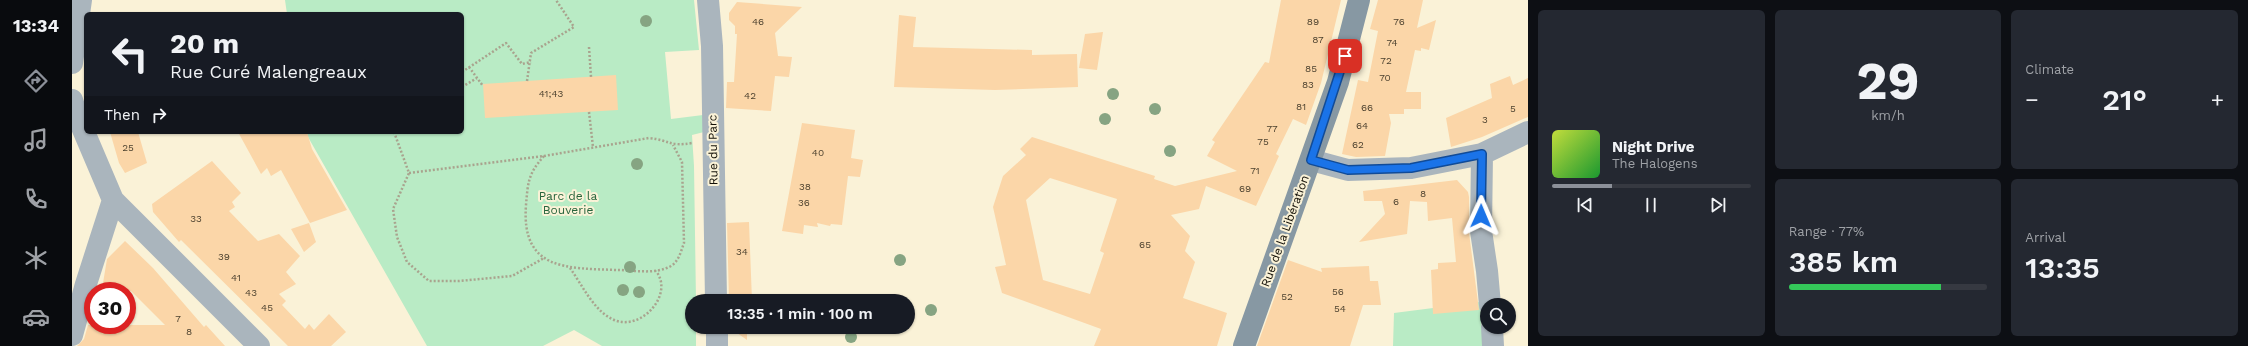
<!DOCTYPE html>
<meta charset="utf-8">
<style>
:root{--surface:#171b24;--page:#242831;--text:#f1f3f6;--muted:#9ea1a6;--line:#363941;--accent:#8c9099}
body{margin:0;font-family:"Work Sans",sans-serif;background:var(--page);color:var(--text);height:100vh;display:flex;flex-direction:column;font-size:15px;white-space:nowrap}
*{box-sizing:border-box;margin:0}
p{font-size:13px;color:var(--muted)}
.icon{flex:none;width:22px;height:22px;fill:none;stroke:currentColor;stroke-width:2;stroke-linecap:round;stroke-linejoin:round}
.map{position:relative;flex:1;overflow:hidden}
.side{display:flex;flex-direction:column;gap:10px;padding:10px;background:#0d0f14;width:720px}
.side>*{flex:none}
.top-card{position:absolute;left:12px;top:12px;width:380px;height:122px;border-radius:6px;box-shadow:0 1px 3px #0004;background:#171b24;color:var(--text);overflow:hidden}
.controls{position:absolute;left:1408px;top:298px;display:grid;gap:8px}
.controls a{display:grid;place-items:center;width:36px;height:36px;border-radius:50%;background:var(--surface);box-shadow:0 1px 3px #0004;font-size:20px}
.speed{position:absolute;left:12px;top:282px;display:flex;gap:8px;font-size:20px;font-weight:700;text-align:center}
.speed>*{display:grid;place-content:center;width:52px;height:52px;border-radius:50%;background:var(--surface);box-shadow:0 1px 3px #0004;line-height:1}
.speed .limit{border:6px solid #d22;background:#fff;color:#111}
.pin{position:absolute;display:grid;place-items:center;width:34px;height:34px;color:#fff;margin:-17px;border-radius:8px;box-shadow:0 2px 6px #0006}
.me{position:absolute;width:44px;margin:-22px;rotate:1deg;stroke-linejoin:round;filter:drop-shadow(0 0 3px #0008)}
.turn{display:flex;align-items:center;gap:14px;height:84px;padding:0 20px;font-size:18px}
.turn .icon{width:52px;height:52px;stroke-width:2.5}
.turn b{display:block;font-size:28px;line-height:34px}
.then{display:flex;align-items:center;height:38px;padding:0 20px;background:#0003;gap:8px;font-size:15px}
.big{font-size:30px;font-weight:600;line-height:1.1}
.side .widget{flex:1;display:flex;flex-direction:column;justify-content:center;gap:6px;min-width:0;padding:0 14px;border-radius:6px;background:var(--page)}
.side .dial{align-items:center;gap:0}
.dial b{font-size:52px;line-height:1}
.song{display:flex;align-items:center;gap:12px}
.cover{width:48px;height:48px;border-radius:6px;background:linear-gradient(135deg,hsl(70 70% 55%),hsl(130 70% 35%))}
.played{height:4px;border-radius:2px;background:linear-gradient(90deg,var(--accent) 30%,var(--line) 30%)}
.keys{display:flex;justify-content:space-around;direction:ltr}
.heat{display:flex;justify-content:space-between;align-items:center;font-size:22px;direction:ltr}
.charge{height:6px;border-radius:3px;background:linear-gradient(90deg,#34c759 77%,var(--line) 0)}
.side .tiles{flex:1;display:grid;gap:10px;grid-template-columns:repeat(3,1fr)}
.widget:first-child{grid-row:span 2}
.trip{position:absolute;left:613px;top:294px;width:230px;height:40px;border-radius:20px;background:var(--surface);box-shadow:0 1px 3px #0004;font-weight:600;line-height:40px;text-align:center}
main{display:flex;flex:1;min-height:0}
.menu{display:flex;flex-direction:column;width:72px;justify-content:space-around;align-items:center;background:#090b0e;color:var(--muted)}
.menu .icon{width:28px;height:28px}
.menu .selected{color:var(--accent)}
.menu b{font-size:18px;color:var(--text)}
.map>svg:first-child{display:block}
.green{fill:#b9ebc5}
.building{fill:#fbd6a8;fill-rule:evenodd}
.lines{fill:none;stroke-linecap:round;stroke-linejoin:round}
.path{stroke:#a9a38e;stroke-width:2.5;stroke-dasharray:2 2;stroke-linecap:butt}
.street{stroke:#aab5bd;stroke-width:22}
.secondary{stroke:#8798a3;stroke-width:22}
.tree{fill:#86a482}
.route-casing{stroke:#114b97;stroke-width:10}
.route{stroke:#1a73e8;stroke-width:7}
.labels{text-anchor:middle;stroke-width:4;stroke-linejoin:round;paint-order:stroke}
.number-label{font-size:10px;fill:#4d422f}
.street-label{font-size:12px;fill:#131007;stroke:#faf2d7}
.park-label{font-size:12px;fill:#27643c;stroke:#faf2d7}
</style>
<main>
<nav class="menu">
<b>13:34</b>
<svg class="icon selected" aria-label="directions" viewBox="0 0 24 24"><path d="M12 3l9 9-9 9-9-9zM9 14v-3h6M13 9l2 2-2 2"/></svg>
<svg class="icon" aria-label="music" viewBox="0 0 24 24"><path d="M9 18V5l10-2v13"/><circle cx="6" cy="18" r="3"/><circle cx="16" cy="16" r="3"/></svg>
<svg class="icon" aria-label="phone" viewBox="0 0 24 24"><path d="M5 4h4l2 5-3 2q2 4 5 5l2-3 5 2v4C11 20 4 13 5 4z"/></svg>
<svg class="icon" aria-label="climate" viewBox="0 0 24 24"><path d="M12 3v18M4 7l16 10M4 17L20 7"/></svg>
<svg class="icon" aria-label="car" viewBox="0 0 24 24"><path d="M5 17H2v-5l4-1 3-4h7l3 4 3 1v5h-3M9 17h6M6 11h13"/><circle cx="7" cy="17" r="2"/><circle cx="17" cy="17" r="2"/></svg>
</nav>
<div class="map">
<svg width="1456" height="346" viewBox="0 0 1456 346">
<rect width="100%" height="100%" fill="#faf2d7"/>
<path class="green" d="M213,0H622L627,50L593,52L599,119L631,115L632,132L620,135L622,166L624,301H620V327H624V346H530L502,330L471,346H355L236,137L235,132H390V14H215Z
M1408,302L1411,346H1321L1322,313Z"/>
<path class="building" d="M1209,0H1269L1249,83L1234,125L1221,119L1204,154L1207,156L1184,206L1134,186L1127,209L1099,215L1118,236L1113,251L1123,262L1111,298L1155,313L1145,346H1022L1029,329L930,293L923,267L934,265L921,207L931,176L954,155L948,149L960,137L1083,176L1082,179L1103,186L1165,171L1135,156L1143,142L1140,140L1193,62L1197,63ZM978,178L1045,199L1028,251L1032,253L1018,294L971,280L954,200Z
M1306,0H1351L1345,28L1364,20L1357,50L1349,48V51L1343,50L1334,92H1349V109H1332V114H1317L1319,123L1313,156L1284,157L1270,154L1286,80L1296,82L1306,31L1298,29Z
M665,2L730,7L703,33L706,56L720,57L717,77L703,76L699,111L654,108L655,82H662L665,34H663V26L657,20V13Z
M827,15L844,17L841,47L960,50V55L1005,54L1006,87L923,90L822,87Z
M1031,32L1025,70L1007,68L1013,34Z
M544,75L546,110L413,118L411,84Z
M1438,76L1441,85L1456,78V117L1410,137L1379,147L1374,118L1420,98L1418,84Z
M730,123L783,130L779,158L791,160L788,177L776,176L770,225L759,224L758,226L745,223L746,227L732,225L731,234L710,231Z
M38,132H66L75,163L53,173L47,163Z
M166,132H235L240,149L275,210L238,223L209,170L199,176L195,168L189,174Z
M140,161L169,193L160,202L163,207L157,211L186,241L207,234L228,256L214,272L224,284L207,294L214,301L210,305L233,329L237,324L242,330L257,314L274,332L259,346H216L109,240L107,242L81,212L80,204Z
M1385,180L1396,192L1397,197V233L1407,310L1361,314L1359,270L1366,269V263L1384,262L1380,218L1356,221L1355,202L1338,201L1335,234L1287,242L1313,214L1310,201H1292L1291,191Z
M677,222L680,301H657L655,223Z
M237,223L244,242L232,252L219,229Z
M53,241L81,268L132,327L134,325L153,346H5L12,339L16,325H93L59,291H45L31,283L35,259Z
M1216,260L1250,272L1249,268L1297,266L1298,281H1306L1309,305H1291L1278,346H1185Z
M658,327H675V340L658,328Z"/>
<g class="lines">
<path class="path" d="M517,47L519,77
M397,67L411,86
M390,72L434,43L450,64L459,62
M455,81L459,53L502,27L484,0
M390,87L405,78
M517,112L521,147
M322,132L337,173L321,209L325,237L335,262L357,281H387L440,276L472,258
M472,156C456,174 456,182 454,205C449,271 495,268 545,270C562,270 583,275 599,266C607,261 609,251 612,243L610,162L601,145
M337,173L472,156L577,138C597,140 598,147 620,143
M498,268C511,286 523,314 545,321C571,329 602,294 584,271"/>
<path class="street" d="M636,0L640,46L644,301
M0,63L9,0
M0,100L4,113L41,200L187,346
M1410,154L1409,231L1415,271L1418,305
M1239,160L1276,170L1339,168L1410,154L1456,132
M645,327V346
M1420,327L1421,346
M0,335L14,284L41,200"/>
<path class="secondary" d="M1172,346L1266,82L1287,0"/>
</g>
<g class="tree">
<circle cx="574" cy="21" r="6"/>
<circle cx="1041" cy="94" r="6"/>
<circle cx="1083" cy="109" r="6"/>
<circle cx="1033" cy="119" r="6"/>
<circle cx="1098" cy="151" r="6"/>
<circle cx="565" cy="164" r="6"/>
<circle cx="828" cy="260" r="6"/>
<circle cx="558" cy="267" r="6"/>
<circle cx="551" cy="290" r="6"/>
<circle cx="567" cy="292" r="6"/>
<circle cx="859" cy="310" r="6"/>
<circle cx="779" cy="337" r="6"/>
</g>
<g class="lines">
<defs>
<path id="route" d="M1273,56L1239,160L1276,170L1339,168L1410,154L1409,216"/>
</defs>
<use href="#route" class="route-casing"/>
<use href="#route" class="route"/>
</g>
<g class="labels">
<g class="number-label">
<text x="686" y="25">46</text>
<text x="1241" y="25">89</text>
<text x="1327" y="25">76</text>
<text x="1246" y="43">87</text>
<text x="1320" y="46">74</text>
<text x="1314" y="64">72</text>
<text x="1239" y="72">85</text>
<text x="1313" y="81">70</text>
<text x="1236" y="88">83</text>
<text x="479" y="97">41;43</text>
<text x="678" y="99">42</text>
<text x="1229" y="110">81</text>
<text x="1295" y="111">66</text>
<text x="1441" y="112">5</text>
<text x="1413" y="123">3</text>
<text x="1290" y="129">64</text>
<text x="1200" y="132">77</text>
<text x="1191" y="145">75</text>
<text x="1286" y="148">62</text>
<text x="56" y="151">25</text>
<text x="746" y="156">40</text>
<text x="1183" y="174">71</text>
<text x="733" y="190">38</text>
<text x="1173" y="192">69</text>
<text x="1351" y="197">8</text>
<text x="1324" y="205">6</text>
<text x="732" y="206">36</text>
<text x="124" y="222">33</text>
<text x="1073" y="248">65</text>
<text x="670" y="255">34</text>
<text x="152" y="260">39</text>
<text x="164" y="281">41</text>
<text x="1266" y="295">56</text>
<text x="179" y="296">43</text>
<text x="1215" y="300">52</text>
<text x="195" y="311">45</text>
<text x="1268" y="312">54</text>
<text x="106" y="322">7</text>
<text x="117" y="335">8</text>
</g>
<g class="street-label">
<text transform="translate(641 150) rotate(-91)" y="4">Rue du Parc</text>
<text transform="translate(1213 231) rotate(-70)" y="4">Rue de la Libération</text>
</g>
<g class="park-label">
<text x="496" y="200">Parc de la<tspan x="496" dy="14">Bouverie</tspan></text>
</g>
</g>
</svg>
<div class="controls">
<a><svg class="icon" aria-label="search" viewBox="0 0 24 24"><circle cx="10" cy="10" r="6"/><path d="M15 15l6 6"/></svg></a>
</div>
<div class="speed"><div class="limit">30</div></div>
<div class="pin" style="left:1273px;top:56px;background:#d93025"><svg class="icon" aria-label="arrive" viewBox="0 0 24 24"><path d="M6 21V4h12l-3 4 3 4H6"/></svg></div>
<svg class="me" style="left:1409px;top:216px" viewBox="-20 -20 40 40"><path d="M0-17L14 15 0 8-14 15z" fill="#1a73e8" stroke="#fff" stroke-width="4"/></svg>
<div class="trip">13:35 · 1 min · 100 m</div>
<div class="top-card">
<div class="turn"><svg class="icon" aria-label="left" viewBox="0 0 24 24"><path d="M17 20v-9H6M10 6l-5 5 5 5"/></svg><div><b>20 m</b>Rue Curé Malengreaux</div></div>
<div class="then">Then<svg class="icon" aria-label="right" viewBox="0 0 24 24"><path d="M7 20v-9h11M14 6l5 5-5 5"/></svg></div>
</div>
</div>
<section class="side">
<div class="tiles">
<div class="widget">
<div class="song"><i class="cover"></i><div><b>Night Drive</b><p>The Halogens</p></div></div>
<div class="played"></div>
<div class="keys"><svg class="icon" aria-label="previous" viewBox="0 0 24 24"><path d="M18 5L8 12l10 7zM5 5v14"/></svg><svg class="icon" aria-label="pause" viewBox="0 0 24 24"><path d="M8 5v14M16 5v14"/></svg><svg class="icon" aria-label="next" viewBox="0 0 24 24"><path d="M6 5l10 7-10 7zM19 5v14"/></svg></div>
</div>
<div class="widget dial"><b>29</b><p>km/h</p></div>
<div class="widget"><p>Climate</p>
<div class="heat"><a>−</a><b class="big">21°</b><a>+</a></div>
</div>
<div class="widget"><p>Range · 77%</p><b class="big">385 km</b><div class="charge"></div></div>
<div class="widget"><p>Arrival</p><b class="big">13:35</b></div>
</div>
</section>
</main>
